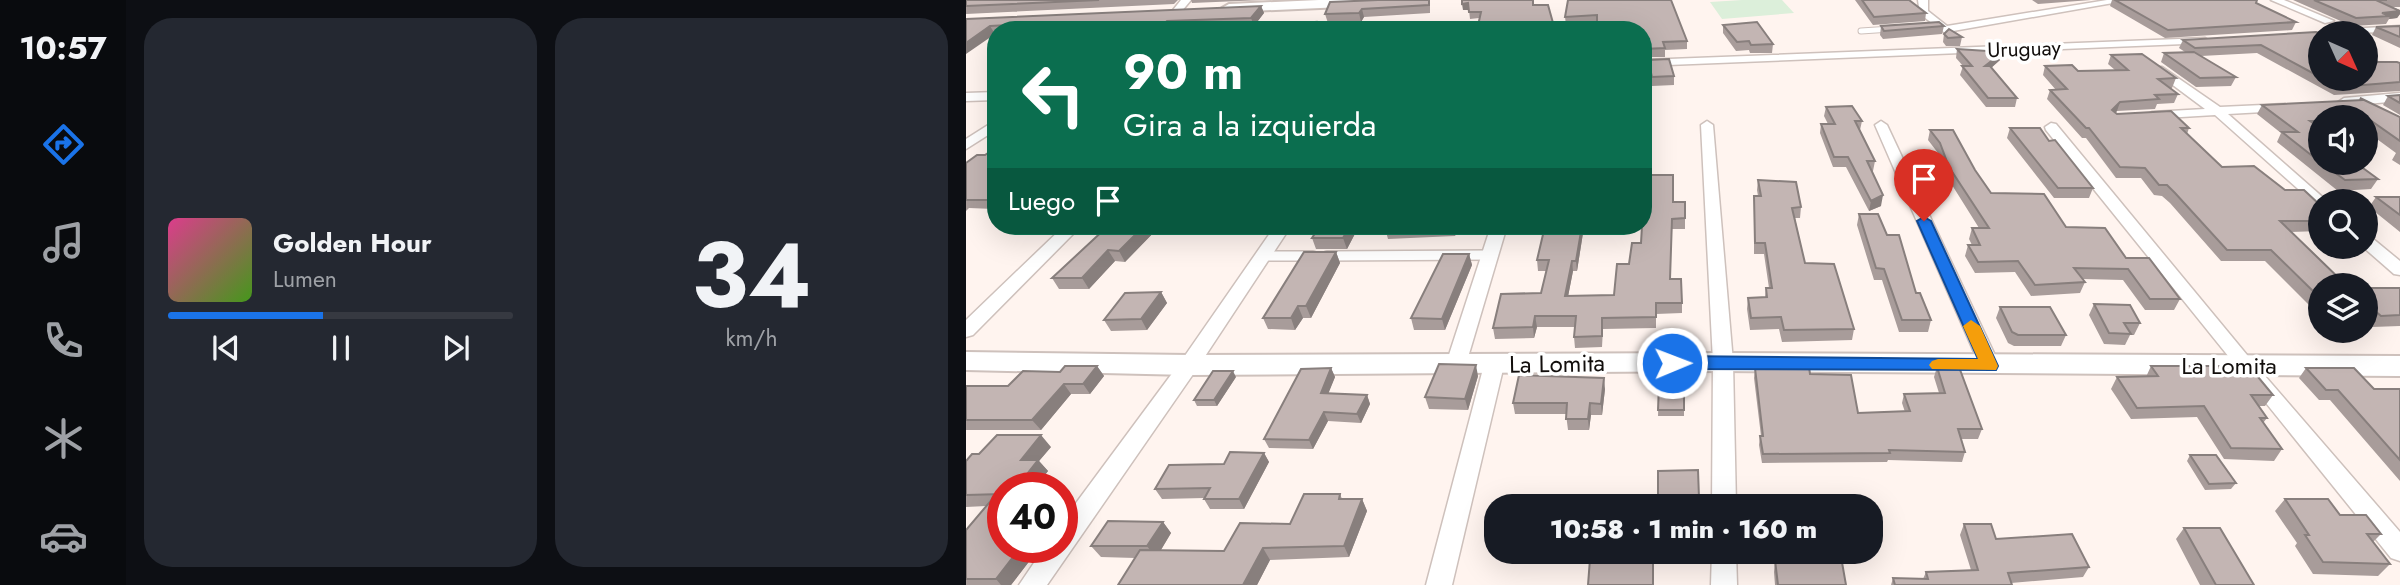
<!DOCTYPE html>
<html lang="es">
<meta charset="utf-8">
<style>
:root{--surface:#171b24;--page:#242831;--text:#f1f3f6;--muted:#9ea1a6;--line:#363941;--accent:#1a73e8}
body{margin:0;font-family:Jost,sans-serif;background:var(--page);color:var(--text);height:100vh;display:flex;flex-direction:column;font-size:26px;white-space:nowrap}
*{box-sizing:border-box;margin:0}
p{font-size:23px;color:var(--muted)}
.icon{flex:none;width:38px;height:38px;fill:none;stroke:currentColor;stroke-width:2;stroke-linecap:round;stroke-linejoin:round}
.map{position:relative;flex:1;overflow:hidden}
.side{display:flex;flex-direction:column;gap:18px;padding:18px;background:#0d0f14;width:840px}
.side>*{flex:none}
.top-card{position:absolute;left:21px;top:21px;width:665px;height:214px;border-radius:28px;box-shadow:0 7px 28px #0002;background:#0b6e4f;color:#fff;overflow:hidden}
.needle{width:46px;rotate:135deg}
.fabs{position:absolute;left:1342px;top:21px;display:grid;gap:14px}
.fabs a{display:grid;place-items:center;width:70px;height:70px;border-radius:50%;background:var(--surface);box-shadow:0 7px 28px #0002;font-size:35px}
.speed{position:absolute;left:21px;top:472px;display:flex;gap:14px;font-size:35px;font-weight:700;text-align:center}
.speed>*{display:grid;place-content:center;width:91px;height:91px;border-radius:50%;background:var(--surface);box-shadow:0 7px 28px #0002;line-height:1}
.speed .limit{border:10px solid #d22;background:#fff;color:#111}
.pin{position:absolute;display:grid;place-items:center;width:60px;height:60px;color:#fff;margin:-72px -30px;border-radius:50% 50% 50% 0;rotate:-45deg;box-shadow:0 0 7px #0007}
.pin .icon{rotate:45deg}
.me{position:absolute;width:77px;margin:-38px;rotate:89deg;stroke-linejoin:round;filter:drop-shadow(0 0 5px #0008)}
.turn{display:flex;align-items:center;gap:24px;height:147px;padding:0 21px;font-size:32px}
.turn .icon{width:91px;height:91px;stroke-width:2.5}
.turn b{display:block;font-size:49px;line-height:60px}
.then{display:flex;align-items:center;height:66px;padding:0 21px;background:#0003;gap:14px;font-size:26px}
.side .widget{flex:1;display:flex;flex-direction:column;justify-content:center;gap:10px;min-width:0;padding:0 24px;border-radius:28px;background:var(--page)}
.side .dial{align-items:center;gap:0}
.dial b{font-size:91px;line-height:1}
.song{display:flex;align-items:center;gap:21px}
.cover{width:84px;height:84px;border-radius:10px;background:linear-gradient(135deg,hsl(330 70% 55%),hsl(100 70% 35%))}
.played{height:7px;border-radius:4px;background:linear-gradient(90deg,var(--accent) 45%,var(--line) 45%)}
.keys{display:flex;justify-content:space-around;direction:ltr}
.side .tiles{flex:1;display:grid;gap:18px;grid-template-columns:repeat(2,1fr)}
.trip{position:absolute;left:518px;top:494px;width:399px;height:70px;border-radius:28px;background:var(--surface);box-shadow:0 7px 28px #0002;font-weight:800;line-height:70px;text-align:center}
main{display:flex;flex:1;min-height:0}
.tabs{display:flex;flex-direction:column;width:126px;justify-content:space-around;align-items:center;background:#090b0e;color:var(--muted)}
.tabs .icon{width:49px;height:49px}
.tabs .current{color:var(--accent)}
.tabs b{font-size:32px;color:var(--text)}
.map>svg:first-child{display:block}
.green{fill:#dcefda}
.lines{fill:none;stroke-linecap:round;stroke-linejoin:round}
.lane-far1-casing{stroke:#cec1bc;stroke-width:7}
.lane-casing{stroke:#cec1bc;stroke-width:12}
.street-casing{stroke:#cec1bc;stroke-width:3}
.secondary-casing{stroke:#cec1bc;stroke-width:4}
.lane-far1{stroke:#fff;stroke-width:5}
.lane{stroke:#fff;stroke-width:9}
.street{fill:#fff;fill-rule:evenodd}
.secondary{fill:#fff;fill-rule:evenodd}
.wall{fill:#a89c9a}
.shaded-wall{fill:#887f7d}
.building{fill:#c3b5b3;stroke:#887f7d;stroke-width:2}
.route{fill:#1a73e8;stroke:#114b97;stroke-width:2}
.slow{fill:#f59e0b}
.labels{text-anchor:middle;stroke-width:7;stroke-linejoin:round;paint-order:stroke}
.far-street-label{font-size:21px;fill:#120e0c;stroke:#fff}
.street-label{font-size:24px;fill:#120e0c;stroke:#fff}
</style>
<main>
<nav class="tabs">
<b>10:57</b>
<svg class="icon current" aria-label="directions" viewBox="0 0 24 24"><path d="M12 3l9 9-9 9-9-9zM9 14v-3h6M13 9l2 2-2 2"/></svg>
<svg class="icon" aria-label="music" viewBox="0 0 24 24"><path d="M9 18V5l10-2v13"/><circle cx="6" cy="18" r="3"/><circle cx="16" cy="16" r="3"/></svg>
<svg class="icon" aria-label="phone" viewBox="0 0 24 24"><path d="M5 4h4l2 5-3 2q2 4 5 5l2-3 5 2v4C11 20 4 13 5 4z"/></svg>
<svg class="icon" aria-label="climate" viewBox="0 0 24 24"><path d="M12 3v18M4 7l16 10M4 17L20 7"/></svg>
<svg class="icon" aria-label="car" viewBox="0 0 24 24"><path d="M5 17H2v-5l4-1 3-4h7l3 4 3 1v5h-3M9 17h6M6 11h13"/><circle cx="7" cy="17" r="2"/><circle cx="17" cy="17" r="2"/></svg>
</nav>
<section class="side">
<div class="tiles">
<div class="widget">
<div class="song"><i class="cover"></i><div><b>Golden Hour</b><p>Lumen</p></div></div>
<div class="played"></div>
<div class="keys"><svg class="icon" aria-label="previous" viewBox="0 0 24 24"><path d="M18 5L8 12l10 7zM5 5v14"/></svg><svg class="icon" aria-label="pause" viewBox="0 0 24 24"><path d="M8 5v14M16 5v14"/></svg><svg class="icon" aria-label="next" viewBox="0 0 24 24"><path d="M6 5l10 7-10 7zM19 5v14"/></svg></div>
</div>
<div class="widget dial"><b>34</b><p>km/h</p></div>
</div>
</section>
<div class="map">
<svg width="1434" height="585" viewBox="0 0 1434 585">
<rect width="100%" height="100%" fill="#fff4ef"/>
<path class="green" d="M776,0H816L828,13L756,19L744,2Z"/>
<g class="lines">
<defs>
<path id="lane-far1" d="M895,31L925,29"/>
<path id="lane" d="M295,256H347
M361,256L524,255"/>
<path id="street" d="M215,0H225L215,12H209L207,10Z
M952,0H962V11L981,26L1141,0H1164L987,31L992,36L987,39L954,14Z
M1305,0H1318L1368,21L1359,23Z
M1434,26V32L1359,33L1364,30Z
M1239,38L1244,41L1243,43L677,66V60Z
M1188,67H1196L1254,107L1319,104V110L1315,111L1262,114L1361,201H1354V205L1349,204L1249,115L1182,119L1180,116L1186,112L1239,109L1188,71Z
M30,92V100L0,101V93Z
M1434,93V101L1378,106L1372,102L1378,98Z
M30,120V130L0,149V139Z
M741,121L747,125L767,362L770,506H746L747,362L735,125Z
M915,121L921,125L1034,366L1031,371H1017L1014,366L909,125Z
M1085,123L1090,124L1286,361L1434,532V561L1425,558L1080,130L1079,127Z
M98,226H115L7,335L0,337V320Z
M309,226H325L230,370L81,585H53L78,548H96V522L216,360Z
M525,226H541L500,364L497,369H483L480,364Z
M1400,236L1406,238L1434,261V275L1428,274L1397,247H1400Z
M528,358L535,360L538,365L486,585H460L518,365L521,360Z
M746,551H770L771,585H745Z"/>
<path id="secondary" d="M353,0H451L444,4L263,12L256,8L263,4Z
M0,352L223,355L757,353L1434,356V376L757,371L223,375L0,370Z"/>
</defs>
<use href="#lane-far1" class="lane-far1-casing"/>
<use href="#lane" class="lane-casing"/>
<use href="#street" class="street-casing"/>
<use href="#secondary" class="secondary-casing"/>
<use href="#lane-far1" class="lane-far1"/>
<use href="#lane" class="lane"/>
<use href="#street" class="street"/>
<use href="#secondary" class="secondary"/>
</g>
<path class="wall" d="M0,0H212L208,4L0,14Z
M225,0H297L226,3Z
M464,0V13L398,17L395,22L362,23L359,14L364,2Z
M567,0L513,18L504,19L503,10H497Z
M602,0L721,41V49L699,50V57H677V30L631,23L600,25L599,17Z
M889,0H943L960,13L959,21L907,25Z
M1066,0H1125L1072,4Z
M1146,0H1291L1290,3L1330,22L1326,30L1199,38L1144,6Z
M1327,0H1434V7H1426L1434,10V14L1431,18L1423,19L1420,24L1386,26Z
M295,6L298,13L288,26L204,29L203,30H30V34H29L0,19Z
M757,25L807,44L806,53H784L783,50L770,51L757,33Z
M915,26H978L976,34L917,39L914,35Z
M1434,26V48L1406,35L1410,27Z
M978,34L996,37L994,46H980L977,42Z
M1354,34V79H1400L1412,62L1434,63V91L1368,95L1291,53L1235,56L1270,77L1265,86L1230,87L1195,62L1198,53L1219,52L1213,48L1217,40Z
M991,49L1037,52L1034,60L1025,68L1051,98L1049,107H1020L994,75L997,66L990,58Z
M1145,55L1210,78L1206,88H1203L1212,94L1208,103L1191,104L1189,109L1151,111L1149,113L1151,114L1223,128L1221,134L1256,167L1319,190L1354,205V231L1325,232L1354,285V306H1344L1299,261H1255L1204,203L1196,196L1188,195L1175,178H1150L1120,138H1116L1081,99L1084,90H1090L1077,75L1079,66L1112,71L1149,70L1142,64Z
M682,60L708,76V85L686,86L682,68Z
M1434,95V115L1417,105L1422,96Z
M1394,98L1434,117V165L1426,160L1430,153L1400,131V117H1354V163H1390L1412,179L1405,189L1372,191L1311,142L1315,133L1291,114L1296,105L1393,100Z
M860,107L896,121L894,130L909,161L907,171H906L915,206L903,211L880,167H867L854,133L855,124H862L858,116Z
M1044,128L1083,141L1127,188L1123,198H1088L1041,138Z
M964,130L1009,170L1025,193L1100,227L1160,258L1214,299L1208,310H1179L1157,280L1117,279L1119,282L1114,293L1065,296L1049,272L1009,273L999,256L1002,245H1006L1003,239L1006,228H1013L981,177L972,153L962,140Z
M30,151V207L28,209L3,208L0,211V163Z
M792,180L835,207L834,218H829L839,263L888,329L886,340L816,342L813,329L784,330L781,309L782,298L799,297L800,288H803L798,254H788V196H792L791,190Z
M1410,197H1434V232L1403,207Z
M707,202H719V229H706L704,279L716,303V313L690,314V328L637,329L636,347L609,348L608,337L609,327H571L568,338L529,339L527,328L575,293L581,271H572L571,260L617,233L611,271H607L602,296L648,295L675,243Z
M893,214L921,235L965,320L962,332H933L916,280H908L891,225Z
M142,226H194L159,262L149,261L123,289H93L86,278Z
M354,226H393L381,249H350L346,238Z
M420,226H492L489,236L422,239L419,228Z
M370,252L374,263L345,318H337L329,330L302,329L297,318Z
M503,254L506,265L479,330H448L445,318Z
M1400,288H1434V326L1406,327L1400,322Z
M195,292L201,303L181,330L145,331L138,320Z
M1128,304L1174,323L1168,335H1164L1159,345L1138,344L1123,315Z
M1034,307L1100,335L1095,346H1048L1042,343L1030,318Z
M131,366L138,376L124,394H105L75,430H0V386H42Z
M1185,366L1307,395L1299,406H1292L1301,418L1297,423L1316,449L1308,461L1258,459L1231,417L1165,419L1145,389L1151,377H1180Z
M971,367L1016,429L1012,439H995L999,452L996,462L922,460L921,462L796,463L793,445L794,436H795L788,378L789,368L844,374L892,413L939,412L936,403L938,394L973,393L968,377Z
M365,368L369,377L362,393L401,395L404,404L395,423L362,421L347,449L303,448L298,439Z
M1340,368L1408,389H1434V481L1364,400H1353L1333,378Z
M512,376L502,410L463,409L459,397Z
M270,377L251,406H231L228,400Z
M693,384H718V416H692Z
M639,389L636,415H625L623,430H602L600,414H549L547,403Z
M85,447L73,461L82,471L69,488H37V548L61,554L65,559L45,585H0V530L20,506L0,507V461Z
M298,453L303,462L278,509H244L238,499V498L196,499L189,489L258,464Z
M1224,455L1270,483L1265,489L1239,490L1221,461Z
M692,471L733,498V506H659L692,501Z
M374,494L376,499H396L401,511L383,557L304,560L291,585H152L169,558L135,557L125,546L197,522L205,533L195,550L258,551L324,524Z
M1319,499L1374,515L1415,534L1407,542L1424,564L1412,576L1347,574L1329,546L1331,543L1309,511Z
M998,524L1030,539L1123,567L1117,577L1045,583L1046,585H925L927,578L957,579L960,572L1005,570L994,535Z
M1218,528L1288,585H1234L1210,539Z
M831,551H874L880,585H809L808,572L809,560H832Z"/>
<path class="shaded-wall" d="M502,3L503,10H497L496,4Z
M295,6L298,13L288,26L285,18Z
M396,9L398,17L395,22L393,13Z
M1434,11V14L1431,18L1423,19L1424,16L1416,13Z
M201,21L204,29L203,30H192Z
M350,22L352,27L350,30H346Z
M24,26L29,34L0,54V43Z
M1037,52L1034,60L1017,75L1019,66Z
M1154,102L1151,111L1143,119L1146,110Z
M30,194V207L28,209L22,200Z
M917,195L915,206L903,211L905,201Z
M178,226H194L159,262L153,251Z
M384,226H393L381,249L377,238Z
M487,226H492L489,236Z
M616,226L617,233L611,271L610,261Z
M142,250L149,261L123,289L116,278Z
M370,252L374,263L345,318L340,306Z
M503,254L506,265L479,330L476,319Z
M606,261L607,271L600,307L599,296Z
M195,292L201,303L181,330L175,319Z
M332,306L337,318L329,330L325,318Z
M569,316L571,327L568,338L567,327Z
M510,365L512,376L502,410L499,399Z
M131,366L138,376L124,394L117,384Z
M365,368L369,377L359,402L355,393Z
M267,371L270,377L251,406L248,400Z
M638,378L639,389L636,415L635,404Z
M98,384L105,394L75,430L66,420Z
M401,395L404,404L395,423L391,414Z
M624,403L625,415L623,430L622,419Z
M358,412L362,421L347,449L343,440Z
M75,435L85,447L73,461L82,471L69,488H50L55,460Z
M298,453L303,462L278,509L273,499Z
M396,499L401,511L383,557L378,546Z
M197,522L205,533L190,558L181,546Z
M48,548H66L61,554L65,559L45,585H35L30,579Z
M297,548L304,560L291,585H277Z"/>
<path class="building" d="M0,0H133L0,6Z
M412,0H463V5L396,9L393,13L359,14L364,2Z
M496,0H567V5H582L589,30H511L515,12H503L502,3L496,4Z
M602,0H705L721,41L697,42L699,48L677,49V30H631V15L599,17Z
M896,0H943L960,13L908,17Z
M1149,0H1291L1290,3L1330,22L1202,30Z
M1348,0H1421H1410L1434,11L1416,13L1424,16L1390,18Z
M295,6L285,18L201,21L192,30H76L85,23L24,26L0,43V19Z
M350,22L346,30H277L279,28Z
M791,22L807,44L785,45L783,41L771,42L757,25Z
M973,22L978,26L918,31L915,26Z
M1434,26V37L1410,27Z
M983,29L996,37L982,38L978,34Z
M1350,32L1354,34V77L1295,45L1229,48L1217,40Z
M991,49L1037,52L1019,66H1024L1051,98H1022L996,66H1006Z
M1228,52L1270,77L1234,78L1198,53Z
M1176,54L1210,78L1192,79L1212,94L1189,95L1193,99L1154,102L1146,110L1151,114L1205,111L1223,128H1215L1256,167L1288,166L1319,190H1338L1354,205V221H1314L1380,285H1354V295H1351L1305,250H1261L1209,193L1201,185H1193L1179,168L1154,167L1123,128H1120L1084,90L1101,89L1079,66L1106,65L1112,71L1162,70L1145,55Z
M1400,57L1412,62H1431L1434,63V82L1373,87L1359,79H1400Z
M703,59L708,76L686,77L682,60Z
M1434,95V103L1422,96Z
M1394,98L1434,117V141L1404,120H1400V117H1354V121H1344L1354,128V162L1316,132H1332L1296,105L1398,100Z
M886,106L896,121H889L909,161H901L917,195L905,201L882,157H868L855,124H869L860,107Z
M1044,128H1074L1083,141L1089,140L1127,188H1092Z
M964,130H987L1009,170L1025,193L1078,194L1100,227L1139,228L1160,258H1183L1214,299H1184L1162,269L1108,268L1119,282L1069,285L1052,261L1012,262L1002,245H1014L1006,228H1023L983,167L974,143Z
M25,151H30V194L22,200H0V163L11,155H19Z
M1356,163H1390L1412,179L1379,180Z
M680,175H707V202H719V218L706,219L704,279H715L716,303H690V317L636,318V336L608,337L610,316H569L567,327L527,328L535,294L575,293L583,260H571L579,226H616L610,261H606L599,296L648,295L651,264H663L666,243H675L676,226H677V190H679Z
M792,180L830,182L835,207L826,208L839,263L868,264L888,329L818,330L815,317L785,318L782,298L801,297L800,288H806L799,243H789L788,196H795Z
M1410,197H1434V215Z
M893,214H912L921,235H933L950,293H954L965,320H936L918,269L910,268Z
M142,226H178L153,251L142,250L116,278H86Z
M354,226H384L377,238H346Z
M420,226H482L419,228Z
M338,252H370L340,306H332L325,318H297Z
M477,254H503L476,319L445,318Z
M1400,288H1434V315L1415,316L1400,303Z
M195,292L175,319L138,320L159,293Z
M1128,304L1164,305L1174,323H1158L1165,334L1143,333Z
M1034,307H1084L1100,335H1052L1046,332Z
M473,364L510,365L499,399L459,397Z
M99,366H131L117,384H98L66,420H0V386H42L57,371L94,372Z
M1185,366H1283L1307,395H1285L1301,418H1294L1316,449L1265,448L1238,406L1171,408L1151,377L1192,376Z
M843,367L844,374L885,375L892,413L944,411L938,394L979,393L971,367H993L1016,429H992L999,452L923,450L924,453L797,454L794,436H797L789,368Z
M365,368L355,393L401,395L391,414L358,412L343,440L298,439L335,369Z
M1340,368H1388L1408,389H1434V460L1372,390H1360Z
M247,371H267L248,400H228Z
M553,375L638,378L635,404L624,403L622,419H600L601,403H547Z
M693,384H718V410H692Z
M31,435H75L55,460H72L50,488H37V494L0,495V461L6,454H13Z
M264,452L298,453L273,499H238L244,488L189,489L203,465L258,464Z
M1224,455H1250L1270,483L1243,484Z
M732,470L733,498H692V471Z
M338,494H374L373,499H396L378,546L297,548L277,585H152L174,550L258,551L274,523L324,524Z
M28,497H37V548H54L30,579H0V530Z
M1319,499H1362L1374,515H1400L1415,534H1401L1424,564L1357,562L1339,535H1343Z
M659,500L695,501V506H659Z
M889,504V506H828Z
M142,521L197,522L181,546H125Z
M998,524H1025L1030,539L1106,534L1123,567L1042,573L1046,585H929L927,578L962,579L960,572L1012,570Z
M1218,528H1254L1288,585H1250Z
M835,551H874L880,585H812L809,560H836Z
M687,556V585H622L624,559Z"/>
<path class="route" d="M958,217L965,221L1032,366L1030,370L706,369L697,363L706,356L1012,359L951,221Z"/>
<path class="slow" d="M1005,320L1014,326L1032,366L1030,370L966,369L963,365L966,361L972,359H1012L997,326Z"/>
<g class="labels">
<g class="far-street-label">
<text transform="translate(1058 49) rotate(-2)" y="7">Uruguay</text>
</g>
<g class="street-label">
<text transform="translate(591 364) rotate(-1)" y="8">La Lomita</text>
<text x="1263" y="374">La Lomita</text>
</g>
</g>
</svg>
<div class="fabs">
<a><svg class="needle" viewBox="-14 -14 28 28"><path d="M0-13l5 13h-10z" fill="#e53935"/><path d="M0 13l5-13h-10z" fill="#9ea1a6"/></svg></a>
<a><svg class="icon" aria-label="sound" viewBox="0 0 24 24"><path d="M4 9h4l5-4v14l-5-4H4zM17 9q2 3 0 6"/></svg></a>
<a><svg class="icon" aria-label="search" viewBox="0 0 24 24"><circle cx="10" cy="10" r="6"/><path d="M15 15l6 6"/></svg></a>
<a><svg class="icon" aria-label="layers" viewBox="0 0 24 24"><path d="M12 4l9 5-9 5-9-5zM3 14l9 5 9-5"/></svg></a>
</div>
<div class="speed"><div class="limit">40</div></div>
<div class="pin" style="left:958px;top:221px;background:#d93025"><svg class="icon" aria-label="arrive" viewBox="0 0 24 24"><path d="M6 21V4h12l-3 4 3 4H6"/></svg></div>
<svg class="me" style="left:706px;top:363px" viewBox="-20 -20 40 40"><circle r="17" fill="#1a73e8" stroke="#fff" stroke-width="3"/><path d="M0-11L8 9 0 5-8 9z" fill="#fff"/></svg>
<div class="trip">10:58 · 1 min · 160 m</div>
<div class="top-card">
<div class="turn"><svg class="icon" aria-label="left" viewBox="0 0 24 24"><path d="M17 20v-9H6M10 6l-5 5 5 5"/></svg><div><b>90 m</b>Gira a la izquierda</div></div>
<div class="then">Luego<svg class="icon" aria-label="arrive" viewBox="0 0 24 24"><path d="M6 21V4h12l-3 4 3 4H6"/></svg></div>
</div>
</div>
</main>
